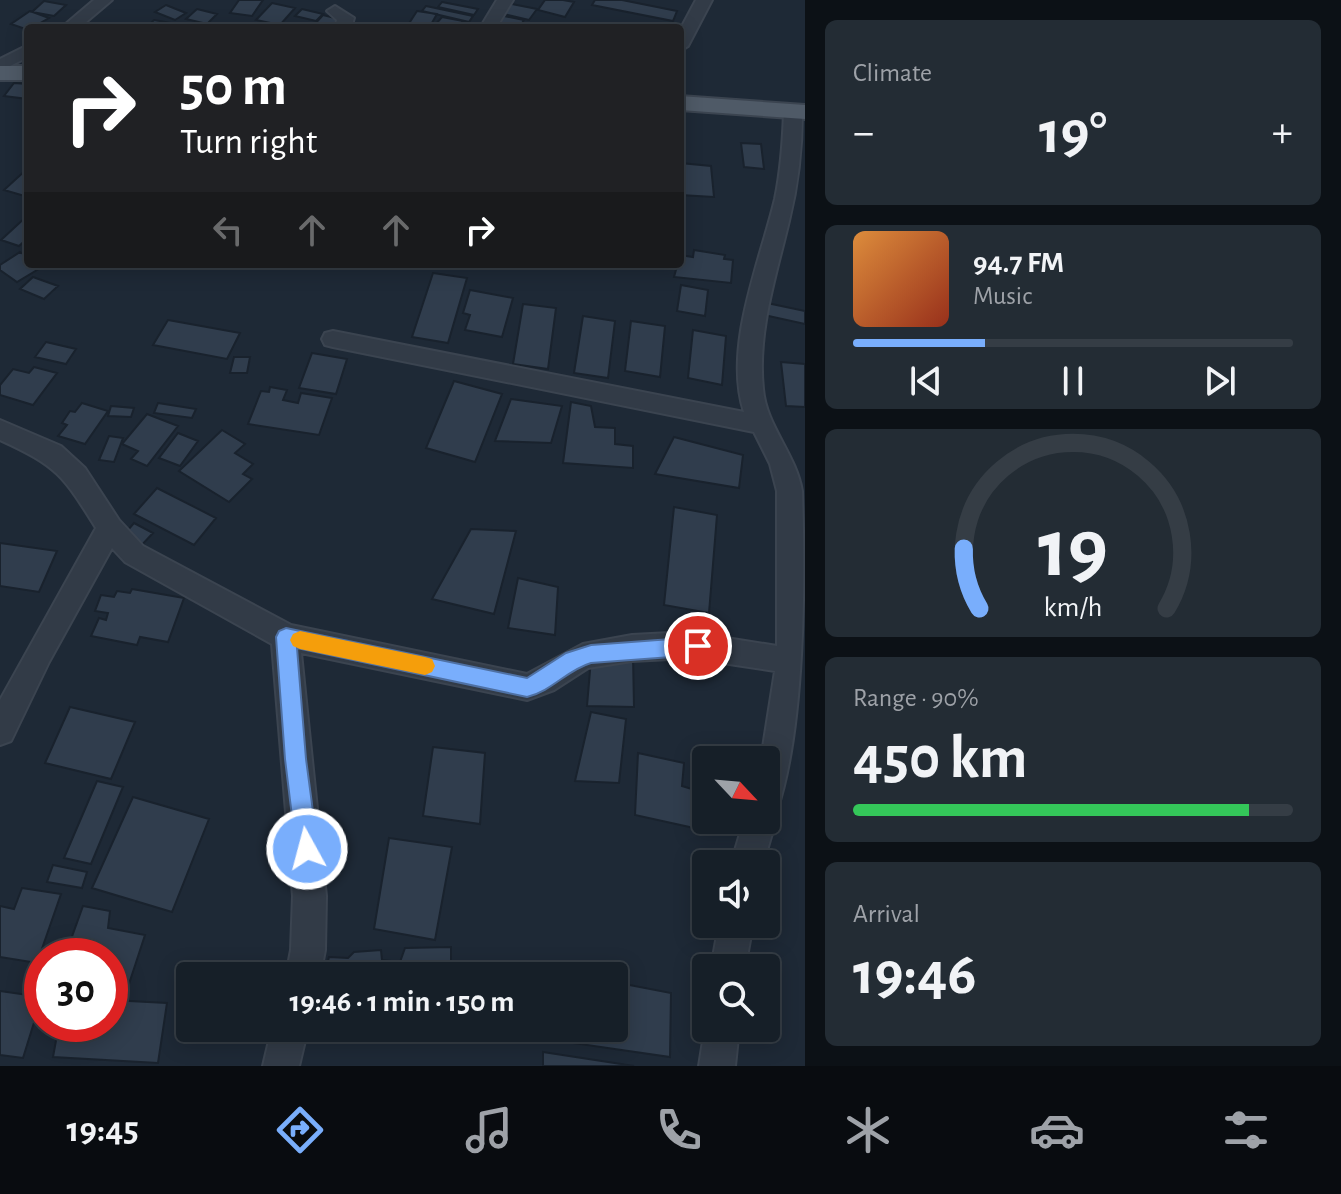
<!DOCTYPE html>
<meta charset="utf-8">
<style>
:root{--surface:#161f28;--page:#232c34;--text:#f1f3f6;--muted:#9ea2a8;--line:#353d45;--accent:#79aefc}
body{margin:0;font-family:"Alegreya Sans",sans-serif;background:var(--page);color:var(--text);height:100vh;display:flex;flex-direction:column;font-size:30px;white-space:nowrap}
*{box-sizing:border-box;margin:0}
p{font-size:26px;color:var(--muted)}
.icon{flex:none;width:44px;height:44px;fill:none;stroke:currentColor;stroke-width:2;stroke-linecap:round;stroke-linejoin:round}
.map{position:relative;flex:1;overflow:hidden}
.side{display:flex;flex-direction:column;gap:20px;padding:20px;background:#0c1116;width:536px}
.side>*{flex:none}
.top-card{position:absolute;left:24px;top:24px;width:660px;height:244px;border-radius:8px;box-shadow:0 4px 20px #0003,0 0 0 2px var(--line);background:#202124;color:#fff;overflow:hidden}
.needle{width:52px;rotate:116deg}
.buttons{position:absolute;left:692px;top:746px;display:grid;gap:16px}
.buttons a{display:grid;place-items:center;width:88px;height:88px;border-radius:8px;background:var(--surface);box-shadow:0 4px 20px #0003,0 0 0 2px var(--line);font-size:40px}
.speed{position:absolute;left:24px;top:938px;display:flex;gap:16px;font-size:40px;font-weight:700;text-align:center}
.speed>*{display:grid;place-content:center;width:104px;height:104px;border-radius:50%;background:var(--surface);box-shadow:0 4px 20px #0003,0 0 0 2px var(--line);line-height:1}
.speed .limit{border:12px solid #d22;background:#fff;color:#111}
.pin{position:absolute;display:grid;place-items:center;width:68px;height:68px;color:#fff;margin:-34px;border:4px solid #fff;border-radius:50%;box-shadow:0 2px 8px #0007}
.me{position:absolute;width:88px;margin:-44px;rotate:353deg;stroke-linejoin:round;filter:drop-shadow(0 0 6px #0008)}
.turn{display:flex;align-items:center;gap:28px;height:168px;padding:0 24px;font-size:36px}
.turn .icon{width:104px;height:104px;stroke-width:2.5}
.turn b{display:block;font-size:56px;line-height:68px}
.lanes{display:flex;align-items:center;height:76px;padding:0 24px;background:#0003;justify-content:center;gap:40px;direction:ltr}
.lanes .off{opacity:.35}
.big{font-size:60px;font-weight:700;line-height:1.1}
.side .card{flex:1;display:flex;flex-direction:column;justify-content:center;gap:12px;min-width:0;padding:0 28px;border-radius:12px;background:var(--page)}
.side .dial{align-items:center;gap:0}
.dial svg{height:208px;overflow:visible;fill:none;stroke:var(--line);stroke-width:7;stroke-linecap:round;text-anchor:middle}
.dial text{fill:var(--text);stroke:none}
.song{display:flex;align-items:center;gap:24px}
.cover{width:96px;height:96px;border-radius:12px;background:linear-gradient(135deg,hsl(30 70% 55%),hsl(10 70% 35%))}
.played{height:8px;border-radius:4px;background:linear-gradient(90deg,var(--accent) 30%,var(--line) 30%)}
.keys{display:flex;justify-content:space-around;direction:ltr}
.heat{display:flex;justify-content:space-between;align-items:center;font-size:44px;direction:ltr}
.charge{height:12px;border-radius:6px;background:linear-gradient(90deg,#34c759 90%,var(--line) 0)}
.trip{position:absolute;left:176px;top:962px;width:452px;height:80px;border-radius:8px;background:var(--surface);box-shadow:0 4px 20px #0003,0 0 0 2px var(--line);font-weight:700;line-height:80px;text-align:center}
.menu{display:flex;height:128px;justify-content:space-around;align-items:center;background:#090c10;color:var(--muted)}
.menu .icon{width:56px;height:56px}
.menu .active{color:var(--accent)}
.menu b{font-size:36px;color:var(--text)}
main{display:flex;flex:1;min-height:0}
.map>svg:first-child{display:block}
.building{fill:#303d4d;stroke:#19222d;stroke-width:2}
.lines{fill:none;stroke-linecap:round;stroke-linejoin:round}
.minor-casing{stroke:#3b4450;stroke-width:4}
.major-casing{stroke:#3b4450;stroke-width:4}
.minor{fill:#323b47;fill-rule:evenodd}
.major{fill:#4f5a67;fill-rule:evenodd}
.route{fill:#79aefc;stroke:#4f71a4;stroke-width:2}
.slow{fill:#f59e0b}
</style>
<main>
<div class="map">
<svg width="805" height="1066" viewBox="0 0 805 1066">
<rect width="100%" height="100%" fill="#1e2936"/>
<path class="building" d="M239,0H263L252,16L230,13Z
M545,0H563L574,2L565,17L538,10Z
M595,0H622L677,11L673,21L592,5Z
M44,1L66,5L54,16L32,12Z
M442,2L478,9L474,15L438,7Z
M272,3L295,8L280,25L256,20Z
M507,3L537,9L529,20L499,13Z
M166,5L186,13L175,20L155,12Z
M426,6L473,16L469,22L422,11Z
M197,9L217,14L207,24L186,19Z
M302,9L323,14L316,21L295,16Z
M30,11L49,18L28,30L11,24Z
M417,11L437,14L429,28L408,25Z
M323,15L339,19L330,28L313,26Z
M499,15L524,20L519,28L491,26Z
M442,17L463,21L458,28L435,25Z
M154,20L176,24L173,28H146Z
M14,83L28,84V99L4,96Z
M741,143L761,144L764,169L744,167Z
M680,163L711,166L714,197L680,195Z
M28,168V197L4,190Z
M28,215V238L19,246L1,240Z
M694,250L725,255L724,259L733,260L731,283L674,277L680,255L693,257Z
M20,252L28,257V264L42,267L17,282L0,270V265Z
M433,273L467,278L448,343L412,337Z
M33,277L58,286L44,299L20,289Z
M681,285L708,290L705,316L677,311Z
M470,290L513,298L502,337L465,330L470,315L463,313Z
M767,303L805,311V324L764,315Z
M523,304L556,308L548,369L513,364Z
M583,316L615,321L608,378L574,373Z
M168,320L240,333L227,359L153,345Z
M631,321L665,326L660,377L625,371Z
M693,330L726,336L722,385L688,378Z
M46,342L76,349L66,364L35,357Z
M312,353L347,359L336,394L299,388Z
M234,357H250L247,373H230Z
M781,362L805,364V407L786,406Z
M34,367L57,373L33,405L0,395V385L13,369L29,373Z
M454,381L502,394L475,462L426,448Z
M270,387L287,390L283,400L298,403L301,393L332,398L319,435L248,424L261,391L269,392Z
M511,399L562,406L551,443L495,441Z
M571,402L591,406L595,427L615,428V444L633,446V468L563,463Z
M82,403L108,411L85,444L58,436L67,425L62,423L70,411L75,412Z
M158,403L196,409L192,418L154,413Z
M111,406L134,408L131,417L108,416Z
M147,414L178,426L147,466L131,459L138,451L122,444Z
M222,430L245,444L235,453L253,464L243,474L252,479L229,502L179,471Z
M178,433L198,441L180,466L159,458Z
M109,436L123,438L114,462L99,460Z
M674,437L743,455L739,488L655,474Z
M157,488L216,518L194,545L134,514Z
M674,507L717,515L709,613L664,605Z
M134,523L153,533L139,548L121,538Z
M471,529L516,531L494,614L432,599Z
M0,543L57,551L39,592L0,586Z
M518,578L558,587L555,635L508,628Z
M132,589L184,598L168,642L140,637L137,645L91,636L99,618L106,620L108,613L95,611L101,595L114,597L117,591L130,593Z
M633,655L634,707L587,706L591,659Z
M70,707L135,722L111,779L45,763Z
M591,712L626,719L619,783L575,781Z
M433,747L485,753L480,824L423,816Z
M638,753L684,763L682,786L695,790L694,828L635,815Z
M97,781L123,787L91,864L64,858Z
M133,797L209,819L172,912L92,888Z
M389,838L452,847L435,940L374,929Z
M53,865L87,872L82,888L47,882Z
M22,888L61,894L37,963L0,957V906L14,909Z
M83,906L110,911L108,928L145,935L127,990L110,986V956H65Z
M451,947V962H479L478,976H324L329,957L348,958L354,952L381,950L382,960L400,962L405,948Z
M614,982L671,993L670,1057L566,1042V1028H614Z
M0,991L42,997L23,1058L0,1055Z
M110,1000L167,1003L158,1063L53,1057L59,1024H110Z
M543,1052L634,1066H543Z"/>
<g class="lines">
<defs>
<path id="minor" d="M94,0H112L79,28H61Z
M497,0H513L496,28H480Z
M696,0H712L688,46L680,51V30Z
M335,6L354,18L351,28H335L337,20L327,11Z
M28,45V57L0,71V59Z
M793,107L802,112C802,149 798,185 789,221C776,276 757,332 763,389C766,426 796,454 802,491C805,581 805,727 777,810L772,812L776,820L763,864H731L744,820H766V760H761L775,671L689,658L632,661L588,668L554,690L527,700L301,653L326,896L325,950L320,976H286L291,950L293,896L272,644L125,562L112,548L49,662L11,741L0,745V700L96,528C63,475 57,466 0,440V420L61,446L85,468L119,520L143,546L291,625L527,674L583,644L632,635L689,632L777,646V491L770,464L754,432L333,347L325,345L322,339L325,333L333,331L744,412C723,347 760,262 775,199C781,170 783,141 784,112Z
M719,924H753L745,968H711Z
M706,1022V1028H739L735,1066H699Z
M272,1028H308L299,1066H263Z"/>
<path id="major" d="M0,66H28V80H0Z
M680,96L805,105V119L680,110Z"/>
</defs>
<use href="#minor" class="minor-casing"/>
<use href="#major" class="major-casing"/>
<use href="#minor" class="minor"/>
<use href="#major" class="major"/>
</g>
<path class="route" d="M286,628L527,678L566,653L591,645L698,637L705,639L708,646L705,652L698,655L591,663C567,670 552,691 527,697L297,648L306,759L318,849L315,857L307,861L299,857L296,849L285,759L276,637L279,631Z"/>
<path class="slow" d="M300,631L425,657L432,659L435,666L432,672L425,675L300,649L293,646L290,640L293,634Z"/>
</svg>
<div class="buttons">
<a><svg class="needle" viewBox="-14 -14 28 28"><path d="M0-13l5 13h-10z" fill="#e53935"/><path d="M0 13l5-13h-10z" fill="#9ea2a8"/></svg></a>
<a><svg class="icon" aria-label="sound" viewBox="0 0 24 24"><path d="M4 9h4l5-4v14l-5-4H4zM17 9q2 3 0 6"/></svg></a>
<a><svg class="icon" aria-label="search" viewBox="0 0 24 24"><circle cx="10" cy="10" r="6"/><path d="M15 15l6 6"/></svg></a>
</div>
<div class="speed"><div class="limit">30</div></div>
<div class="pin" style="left:698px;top:646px;background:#d93025"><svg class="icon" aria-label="arrive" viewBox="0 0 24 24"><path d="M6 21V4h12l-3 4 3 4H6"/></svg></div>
<svg class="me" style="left:307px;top:849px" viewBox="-20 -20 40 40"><circle r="17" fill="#79aefc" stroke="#fff" stroke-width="3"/><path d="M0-11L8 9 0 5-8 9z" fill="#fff"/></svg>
<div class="trip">19:46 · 1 min · 150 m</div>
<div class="top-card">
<div class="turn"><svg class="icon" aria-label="right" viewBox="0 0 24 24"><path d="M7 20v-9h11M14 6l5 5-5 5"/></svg><div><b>50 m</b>Turn right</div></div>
<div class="lanes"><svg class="icon off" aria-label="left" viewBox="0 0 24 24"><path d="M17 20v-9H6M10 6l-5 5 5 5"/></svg><svg class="icon off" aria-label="ahead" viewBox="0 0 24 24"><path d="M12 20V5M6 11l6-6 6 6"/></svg><svg class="icon off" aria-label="ahead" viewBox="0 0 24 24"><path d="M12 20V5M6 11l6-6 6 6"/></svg><svg class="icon" aria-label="right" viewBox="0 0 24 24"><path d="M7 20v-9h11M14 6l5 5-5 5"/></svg></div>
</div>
</div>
<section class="side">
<div class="card"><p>Climate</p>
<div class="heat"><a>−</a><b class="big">19°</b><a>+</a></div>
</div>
<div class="card">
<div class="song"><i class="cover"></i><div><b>94.7 FM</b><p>Music</p></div></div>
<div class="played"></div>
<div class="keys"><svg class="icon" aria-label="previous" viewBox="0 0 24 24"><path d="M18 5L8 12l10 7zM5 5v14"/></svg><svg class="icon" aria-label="pause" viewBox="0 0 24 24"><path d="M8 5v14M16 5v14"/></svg><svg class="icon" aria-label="next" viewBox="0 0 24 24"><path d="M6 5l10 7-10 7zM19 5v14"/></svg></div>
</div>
<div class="card dial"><svg viewBox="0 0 100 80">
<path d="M14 69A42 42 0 1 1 86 69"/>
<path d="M14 69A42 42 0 0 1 8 46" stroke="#79aefc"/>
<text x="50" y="56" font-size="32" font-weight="700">19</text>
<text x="50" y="72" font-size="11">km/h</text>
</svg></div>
<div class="card"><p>Range · 90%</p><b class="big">450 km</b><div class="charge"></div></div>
<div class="card"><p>Arrival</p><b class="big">19:46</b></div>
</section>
</main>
<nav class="menu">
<b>19:45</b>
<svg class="icon active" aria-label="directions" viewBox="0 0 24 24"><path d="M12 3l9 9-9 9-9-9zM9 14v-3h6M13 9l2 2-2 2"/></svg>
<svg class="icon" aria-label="music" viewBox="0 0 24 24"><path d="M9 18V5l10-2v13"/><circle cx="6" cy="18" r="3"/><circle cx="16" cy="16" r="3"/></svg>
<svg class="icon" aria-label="phone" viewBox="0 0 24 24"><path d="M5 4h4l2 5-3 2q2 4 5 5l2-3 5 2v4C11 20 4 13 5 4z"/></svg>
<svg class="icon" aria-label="climate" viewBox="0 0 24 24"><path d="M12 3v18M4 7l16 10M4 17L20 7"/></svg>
<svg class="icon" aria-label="car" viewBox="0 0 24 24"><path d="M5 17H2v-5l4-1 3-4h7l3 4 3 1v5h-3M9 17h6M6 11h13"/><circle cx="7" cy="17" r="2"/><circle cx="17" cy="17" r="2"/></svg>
<svg class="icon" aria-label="filters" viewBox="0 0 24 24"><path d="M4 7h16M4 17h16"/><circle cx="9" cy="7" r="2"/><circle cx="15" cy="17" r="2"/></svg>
</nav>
